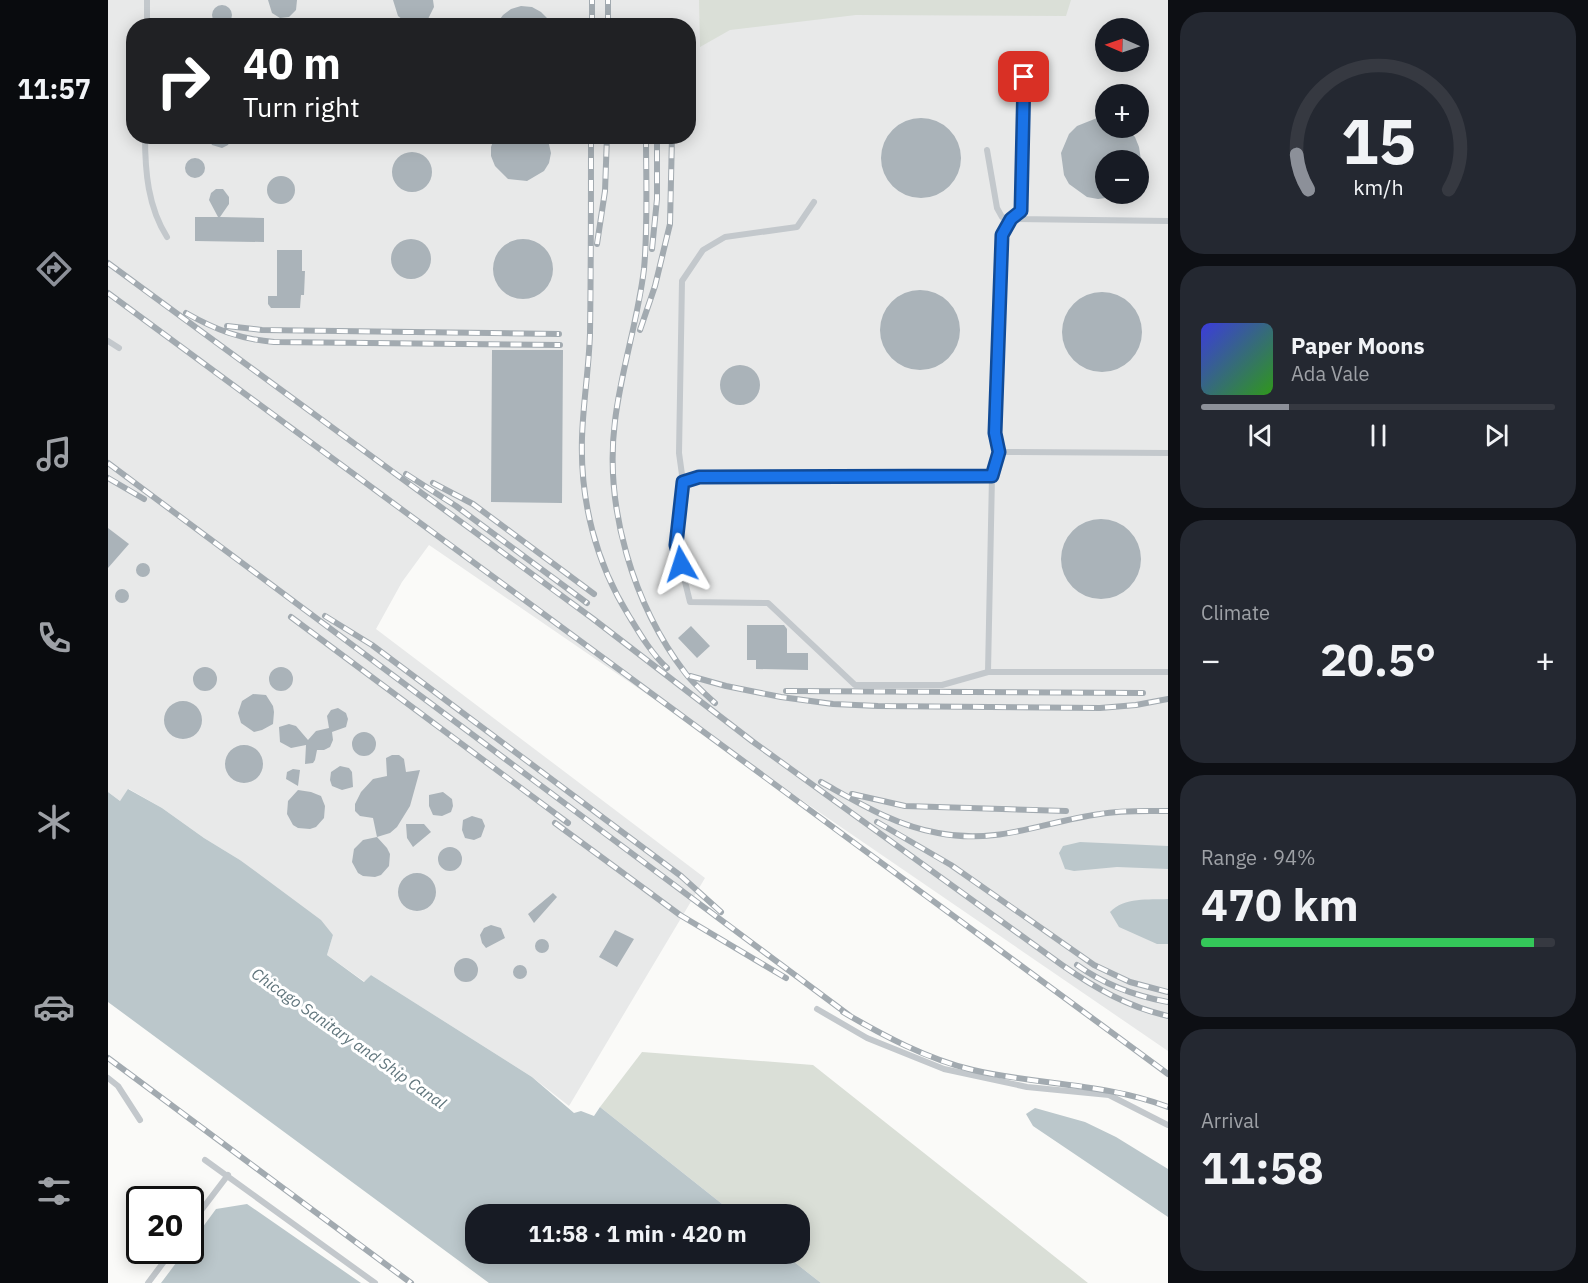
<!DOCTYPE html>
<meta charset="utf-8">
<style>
:root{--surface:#171b24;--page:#242831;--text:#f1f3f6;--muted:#9ea1a6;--line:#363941;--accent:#8c9099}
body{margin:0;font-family:"IBM Plex Sans",sans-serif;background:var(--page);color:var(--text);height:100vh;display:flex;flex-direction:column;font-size:22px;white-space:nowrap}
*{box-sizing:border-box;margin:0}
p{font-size:20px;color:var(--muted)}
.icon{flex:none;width:33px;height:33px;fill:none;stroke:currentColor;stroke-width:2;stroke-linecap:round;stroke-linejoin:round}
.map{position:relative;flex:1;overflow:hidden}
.sheet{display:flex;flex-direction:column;gap:12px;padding:12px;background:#0d0f14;width:420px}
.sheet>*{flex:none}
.guide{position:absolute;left:18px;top:18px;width:570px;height:126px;border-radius:24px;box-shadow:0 3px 15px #0003;background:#202124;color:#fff;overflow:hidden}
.needle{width:39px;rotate:272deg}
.controls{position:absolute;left:987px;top:18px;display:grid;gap:12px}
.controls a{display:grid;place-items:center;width:54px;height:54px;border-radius:50%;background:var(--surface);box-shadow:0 3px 15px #0003;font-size:30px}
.speed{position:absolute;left:18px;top:1186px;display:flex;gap:12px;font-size:30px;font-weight:700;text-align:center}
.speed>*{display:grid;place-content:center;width:78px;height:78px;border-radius:50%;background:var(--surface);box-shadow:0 3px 15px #0003;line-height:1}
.speed .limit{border:3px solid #111;border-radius:9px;background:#fff;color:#111}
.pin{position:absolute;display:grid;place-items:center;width:51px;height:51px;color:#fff;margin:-26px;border-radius:12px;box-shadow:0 3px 9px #0006}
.me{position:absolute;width:66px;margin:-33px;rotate:354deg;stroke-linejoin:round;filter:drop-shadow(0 0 4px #0008)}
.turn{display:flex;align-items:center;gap:21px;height:126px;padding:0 18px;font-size:27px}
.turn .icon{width:78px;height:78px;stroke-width:2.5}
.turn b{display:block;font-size:42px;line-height:51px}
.big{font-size:45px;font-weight:700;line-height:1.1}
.sheet .tile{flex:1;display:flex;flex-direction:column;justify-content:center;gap:9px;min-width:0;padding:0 21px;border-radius:24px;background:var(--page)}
.sheet .dial{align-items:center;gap:0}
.dial svg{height:156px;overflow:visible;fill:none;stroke:var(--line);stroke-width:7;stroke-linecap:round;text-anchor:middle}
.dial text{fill:var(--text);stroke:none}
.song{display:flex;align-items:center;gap:18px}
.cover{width:72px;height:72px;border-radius:9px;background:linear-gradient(135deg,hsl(240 70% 55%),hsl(110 70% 35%))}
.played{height:6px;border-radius:3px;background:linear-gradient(90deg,var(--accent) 25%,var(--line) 25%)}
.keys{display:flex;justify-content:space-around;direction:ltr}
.heat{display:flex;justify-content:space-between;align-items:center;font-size:33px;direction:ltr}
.charge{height:9px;border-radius:4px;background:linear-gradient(90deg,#34c759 94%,var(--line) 0)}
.trip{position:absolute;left:357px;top:1204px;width:345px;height:60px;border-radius:24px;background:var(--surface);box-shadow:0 3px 15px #0003;font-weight:700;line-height:60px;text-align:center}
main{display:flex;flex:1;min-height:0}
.tab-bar{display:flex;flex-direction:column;width:108px;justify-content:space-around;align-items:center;background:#090b0e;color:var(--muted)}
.tab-bar .icon{width:42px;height:42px}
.tab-bar .current{color:var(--accent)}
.tab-bar b{font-size:27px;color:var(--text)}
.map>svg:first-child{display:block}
.built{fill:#e8e9e9;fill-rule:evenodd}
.green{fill:#dadfd7}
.water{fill:#bbc7cb}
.building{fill:#aab3b9}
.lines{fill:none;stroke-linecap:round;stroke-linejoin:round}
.lane{stroke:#c3c8cc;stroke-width:6}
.rail-casing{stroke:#a2aab0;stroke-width:6}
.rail{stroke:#fff;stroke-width:4;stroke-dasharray:11;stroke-linecap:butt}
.route-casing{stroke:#114b97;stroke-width:15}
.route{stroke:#1a73e8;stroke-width:10}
.labels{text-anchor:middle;stroke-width:6;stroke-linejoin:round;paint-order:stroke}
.water-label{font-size:16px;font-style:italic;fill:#60757c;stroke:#fff}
</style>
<main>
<nav class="tab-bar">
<b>11:57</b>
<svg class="icon current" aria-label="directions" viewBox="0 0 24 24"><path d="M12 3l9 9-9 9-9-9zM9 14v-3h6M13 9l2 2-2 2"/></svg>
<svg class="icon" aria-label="music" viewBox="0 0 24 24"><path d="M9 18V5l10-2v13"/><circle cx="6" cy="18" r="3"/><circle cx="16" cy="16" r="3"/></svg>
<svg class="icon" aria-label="phone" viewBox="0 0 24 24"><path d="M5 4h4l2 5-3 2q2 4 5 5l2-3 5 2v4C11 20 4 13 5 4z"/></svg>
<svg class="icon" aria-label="climate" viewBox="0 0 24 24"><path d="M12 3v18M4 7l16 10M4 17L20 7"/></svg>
<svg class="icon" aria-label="car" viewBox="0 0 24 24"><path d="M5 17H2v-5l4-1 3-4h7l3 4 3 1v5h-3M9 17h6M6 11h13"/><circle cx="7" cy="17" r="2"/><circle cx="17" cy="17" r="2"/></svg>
<svg class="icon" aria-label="filters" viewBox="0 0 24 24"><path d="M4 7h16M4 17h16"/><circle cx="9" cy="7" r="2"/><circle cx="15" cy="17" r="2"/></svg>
</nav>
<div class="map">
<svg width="1060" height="1283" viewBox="0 0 1060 1283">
<rect width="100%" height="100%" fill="#fafaf8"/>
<path class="built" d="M0,0H1060V1051L321,545L294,582L268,629L597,878L461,1106L424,1077L263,975L257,982L219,955L225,935L132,860L96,838L54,808L21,789L12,801L0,792ZM26,26H580V136H26ZM998,28H1030V62H998ZM998,94H1030V128H998ZM998,160H1030V194H998Z"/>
<path class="green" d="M591,0H963L958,16L748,15L622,30L592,47Z
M534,1052L705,1065L980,1283H713L676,1254H692V1215H628L492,1107Z"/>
<path class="water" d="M20,789L54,808L96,838L132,860L213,920L225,935L219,955L256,982L263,975L424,1077L466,1113L473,1111L486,1116L492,1107L628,1215H368V1254H676L713,1283H381L0,1002V792L12,801Z
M972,842L1060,846V869L1009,867L966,871L957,869L951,853L955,846Z
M1060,899V944H1049L1011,927L1002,912C1016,897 1041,900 1060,899Z
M927,1108L977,1122L1008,1137L1060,1169V1217L925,1126L918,1114Z
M139,1204L253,1283H53L77,1251H82L83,1243L108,1209Z"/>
<path class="building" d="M160,0H189L188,10L181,17L172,18L164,13Z
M285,0H325L326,7L320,19L307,24H300L290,16Z
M104 15a10 10 0 1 1 20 0a10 10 0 1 1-20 0Z
M413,6L424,7L433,12L447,26H387L395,15L403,9Z
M773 158a40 40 0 1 1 80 0a40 40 0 1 1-80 0Z
M989,118L998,119V128H1019L1027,137L1031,147L1033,160H998V198L990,199L979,197L961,184L956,175L953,153L961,134L969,126Z
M99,136H125L120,145L114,148L104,145Z
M387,136H439L443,153L441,163L436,171L419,181L400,179L387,166L383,156V147Z
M284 172a20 20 0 1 1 40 0a20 20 0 1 1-40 0Z
M77 168a10 10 0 1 1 20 0a10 10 0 1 1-20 0Z
M159 190a14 14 0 1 1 28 0a14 14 0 1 1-28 0Z
M108,189H115L121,197V204L112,217L156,218V242L87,241V217H110L101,200L103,193Z
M385 269a30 30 0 1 1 60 0a30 30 0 1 1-60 0Z
M283 259a20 20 0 1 1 40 0a20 20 0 1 1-40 0Z
M169,250H194V271H197L196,295H193L192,308H163L160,304V296H169Z
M772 330a40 40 0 1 1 80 0a40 40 0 1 1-80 0Z
M954 332a40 40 0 1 1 80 0a40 40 0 1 1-80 0Z
M384,350H455L454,503L383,502Z
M612 385a20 20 0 1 1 40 0a20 20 0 1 1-40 0Z
M953 559a40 40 0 1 1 80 0a40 40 0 1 1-80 0Z
M0,528L21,544L0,568Z
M28 570a7 7 0 1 1 14 0a7 7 0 1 1-14 0Z
M7 596a7 7 0 1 1 14 0a7 7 0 1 1-14 0Z
M639,625H676L679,629V653H700V670L648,669V660H639Z
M583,626L602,646L589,658L570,638Z
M161 679a12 12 0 1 1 24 0a12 12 0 1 1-24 0Z
M85 679a12 12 0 1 1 24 0a12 12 0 1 1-24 0Z
M145,694L158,695L165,706L166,712L165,724L154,730L146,732L133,723L130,713L134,701Z
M56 720a19 19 0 1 1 38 0a19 19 0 1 1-38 0Z
M230,708L238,713L240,719L238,727L224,732L225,740L222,747L216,750H209L207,760L205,763L197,764L198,745L183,748L172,742L171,727L181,724L188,726L200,740L208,731L221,728L219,716L223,710Z
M244 744a12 12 0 1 1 24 0a12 12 0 1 1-24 0Z
M117 764a19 19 0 1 1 38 0a19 19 0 1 1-38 0Z
M284,755H291L296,759L298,772L312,770L302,806L289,827L282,833L269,837L265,818L252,816L247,811V804L253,792L265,779L279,776L278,758Z
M232,766L241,768L244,772L245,787L234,790L224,786L222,780L223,772Z
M185,769L192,770L190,786L178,779L179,772Z
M190,790L203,792L213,796L217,806L216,818L208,827L202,829L190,828L185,825L179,814L180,801Z
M335,792L344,799L345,806L343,812L334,816L325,815L321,806V795Z
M364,816L374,819L377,826L373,837L366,840L357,838L354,830L355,820Z
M298,824H316L323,832L305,847L299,838Z
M269,837L279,848L282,854L281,866L273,875L267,877L255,876L250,873L244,862L246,849L255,840Z
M330 859a12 12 0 1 1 24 0a12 12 0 1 1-24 0Z
M290 892a19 19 0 1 1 38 0a19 19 0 1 1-38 0Z
M445,893L449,897L426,923L420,914Z
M383,925L393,928L397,938L378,948L374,943L372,935L376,928Z
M507,930L526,939L509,967L491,957Z
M427 946a7 7 0 1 1 14 0a7 7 0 1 1-14 0Z
M346 970a12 12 0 1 1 24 0a12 12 0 1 1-24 0Z
M405 972a7 7 0 1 1 14 0a7 7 0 1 1-14 0Z"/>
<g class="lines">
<path class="lane" d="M39,26V0
M37,136C37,172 40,207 59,237
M879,150L889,208L894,217L903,219L1060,221
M706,202L689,227L617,237L595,250L574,281L571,453L575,482L568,545L582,602L660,603L747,685H834L880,672H1060
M0,341L11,348
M891,452L1060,453
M575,482L591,477L884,476
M880,672L884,476L891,452L887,433L894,235L903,219L913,211L916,54
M709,1009L759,1038L836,1069L919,1087L1001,1095L1060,1125
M0,1078L10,1086L32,1120
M97,1160L267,1283
M82,1225L120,1175
M40,1283L64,1251"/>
<defs>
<path id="rail" d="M484,26V0
M500,26V0
M483,136C483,202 483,268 482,333C481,368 475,403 474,438C472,501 488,563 521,616C532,634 543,653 559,668
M538,136C538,180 540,225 536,269C530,320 513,370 507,421C496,507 525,605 578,674C586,684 597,694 607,703
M489,244L497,191L499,136
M544,249L549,199V136
M0,263L484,618L644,741L954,965C987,988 1020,1007 1060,1016
M0,293L1060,1074
M78,313C108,330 132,339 166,342L452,345
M119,326L154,330L451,334
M532,330L547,286L562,224L564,136
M0,463L742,1016
M298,474L348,506L479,603
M0,478L36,499
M325,483L365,504L486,594
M217,616L264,645L573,876L613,912
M183,617L460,823
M582,676L618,686L673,697L725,704L770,706L992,708L1028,705L1060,699
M678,691L1035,693
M713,782C751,803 786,825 830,833C890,845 934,822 992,814C1014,810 1037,811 1060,811
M744,794L797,806L958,811
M769,822L843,865L986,965L1022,982L1060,992
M447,823L572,915L678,978
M969,965C997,985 1027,996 1060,1002
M735,1012C776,1036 819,1059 865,1070C930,1085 997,1083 1060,1107
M0,1058L303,1283"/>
</defs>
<use href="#rail" class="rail-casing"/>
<use href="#rail" class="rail"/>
</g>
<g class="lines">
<defs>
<path id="route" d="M573,564L568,545L575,482L591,477L884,476L891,452L887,433L894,235L903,219L913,211L916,77"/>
</defs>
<use href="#route" class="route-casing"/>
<use href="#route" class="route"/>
</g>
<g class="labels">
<g class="water-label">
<text transform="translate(241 1038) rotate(35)" y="6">Chicago Sanitary and Ship Canal</text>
</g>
</g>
</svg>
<div class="controls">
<a><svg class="needle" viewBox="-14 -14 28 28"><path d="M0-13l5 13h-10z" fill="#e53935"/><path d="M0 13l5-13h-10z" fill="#9ea1a6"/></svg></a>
<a>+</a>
<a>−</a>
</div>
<div class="speed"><div class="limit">20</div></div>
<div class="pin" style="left:916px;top:77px;background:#d93025"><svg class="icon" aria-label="arrive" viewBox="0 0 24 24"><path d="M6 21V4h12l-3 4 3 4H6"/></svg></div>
<svg class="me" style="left:573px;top:564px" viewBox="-20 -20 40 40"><path d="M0-17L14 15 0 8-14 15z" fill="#1a73e8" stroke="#fff" stroke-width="4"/></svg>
<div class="trip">11:58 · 1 min · 420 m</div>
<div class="guide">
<div class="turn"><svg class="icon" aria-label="right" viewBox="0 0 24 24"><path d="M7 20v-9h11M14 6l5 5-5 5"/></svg><div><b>40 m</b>Turn right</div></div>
</div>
</div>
<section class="sheet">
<div class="tile dial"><svg viewBox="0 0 100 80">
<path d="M14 69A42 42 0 1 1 86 69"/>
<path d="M14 69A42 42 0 0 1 8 51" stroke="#8c9099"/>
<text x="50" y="56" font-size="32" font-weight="700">15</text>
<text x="50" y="72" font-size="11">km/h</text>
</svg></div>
<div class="tile">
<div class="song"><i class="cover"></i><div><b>Paper Moons</b><p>Ada Vale</p></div></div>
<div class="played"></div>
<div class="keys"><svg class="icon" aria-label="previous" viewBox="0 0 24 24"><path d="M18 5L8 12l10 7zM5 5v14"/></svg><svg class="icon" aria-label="pause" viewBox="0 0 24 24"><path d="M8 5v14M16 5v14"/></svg><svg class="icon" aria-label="next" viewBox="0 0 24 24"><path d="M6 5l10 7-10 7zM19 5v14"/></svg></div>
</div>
<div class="tile"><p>Climate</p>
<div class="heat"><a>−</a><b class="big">20.5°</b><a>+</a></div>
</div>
<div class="tile"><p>Range · 94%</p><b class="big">470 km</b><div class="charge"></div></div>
<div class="tile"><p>Arrival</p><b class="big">11:58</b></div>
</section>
</main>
